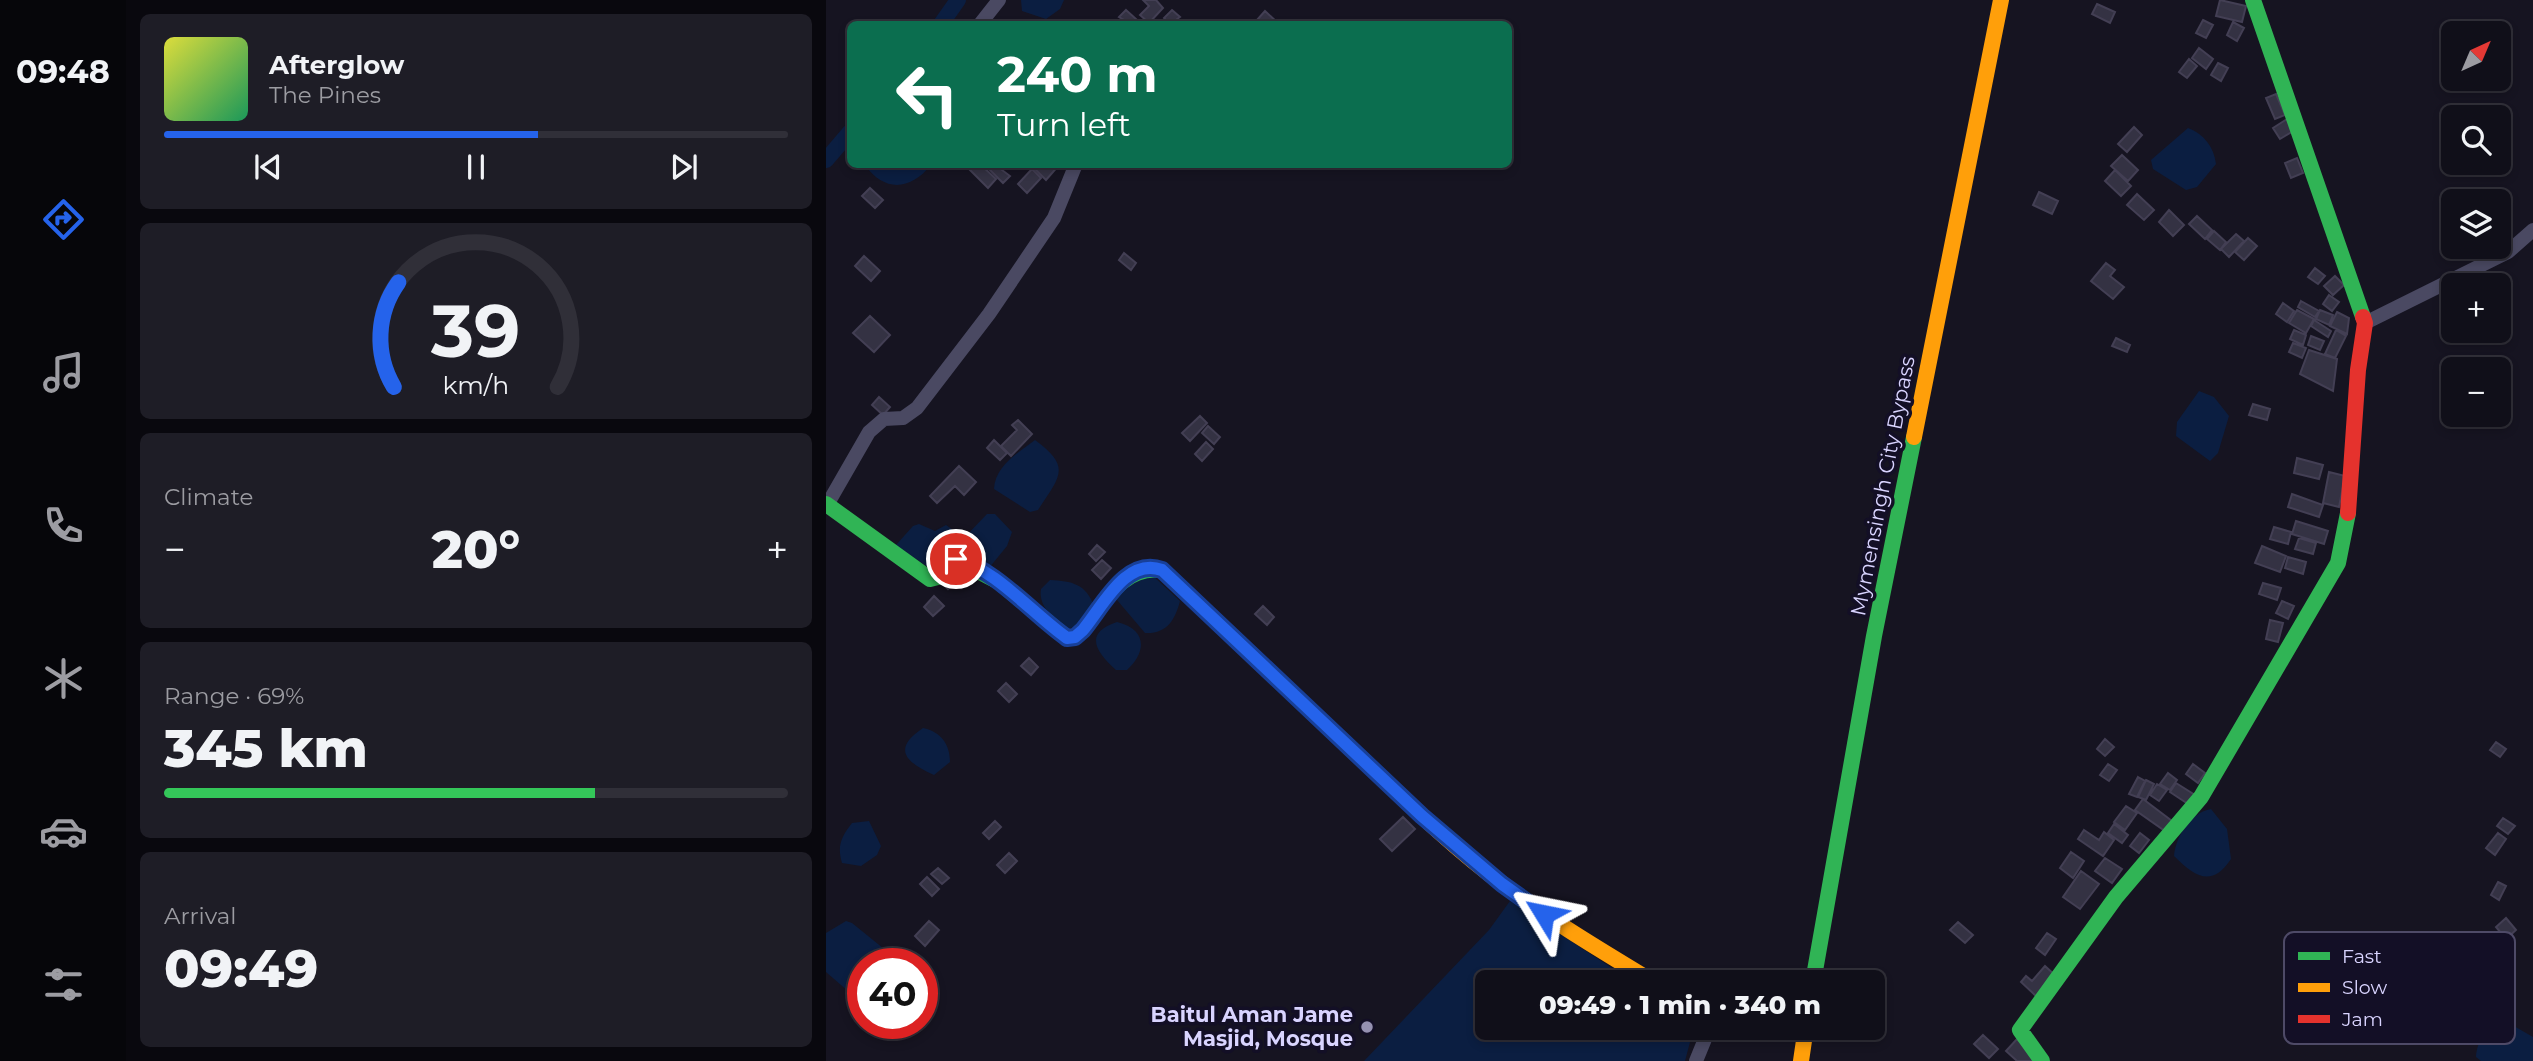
<!DOCTYPE html>
<meta charset="utf-8">
<style>
:root{--surface:#100f19;--page:#1e1d26;--text:#f1f3f6;--muted:#9c9ca2;--line:#302f38;--accent:#2563eb}
body{margin:0;font-family:Montserrat,sans-serif;background:var(--page);color:var(--text);height:100vh;display:flex;flex-direction:column;font-size:26px;white-space:nowrap}
*{box-sizing:border-box;margin:0}
p{font-size:23px;color:var(--muted)}
.icon{flex:none;width:38px;height:38px;fill:none;stroke:currentColor;stroke-width:2;stroke-linecap:round;stroke-linejoin:round}
.map{position:relative;flex:1;overflow:hidden}
.side{display:flex;flex-direction:column;gap:14px;padding:14px;background:#09080e;width:700px}
.side>*{flex:none}
.top-card{position:absolute;left:21px;top:21px;width:665px;height:147px;border-radius:10px;box-shadow:0 4px 10px #0003,0 0 0 2px var(--line);background:#0b6e4f;color:#fff;overflow:hidden}
.needle{width:46px;rotate:44deg}
.controls{position:absolute;left:1615px;top:21px;display:grid;gap:14px}
.controls a{display:grid;place-items:center;width:70px;height:70px;border-radius:10px;background:var(--surface);box-shadow:0 4px 10px #0003,0 0 0 2px var(--line);font-size:35px}
.speed{position:absolute;left:21px;top:948px;display:flex;gap:14px;font-size:35px;font-weight:700;text-align:center}
.speed>*{display:grid;place-content:center;width:91px;height:91px;border-radius:50%;background:var(--surface);box-shadow:0 4px 10px #0003,0 0 0 2px var(--line);line-height:1}
.speed .limit{border:10px solid #d22;background:#fff;color:#111}
.pin{position:absolute;display:grid;place-items:center;width:60px;height:60px;color:#fff;margin:-30px;border:4px solid #fff;border-radius:50%;box-shadow:0 2px 7px #0007}
.me{position:absolute;width:77px;margin:-38px;rotate:305deg;stroke-linejoin:round;filter:drop-shadow(0 0 5px #0008)}
.turn{display:flex;align-items:center;gap:24px;height:147px;padding:0 35px;font-size:32px}
.turn .icon{width:91px;height:91px;stroke-width:2.5}
.turn b{display:block;font-size:49px;line-height:60px}
.big{font-size:52px;font-weight:800;line-height:1.1}
.side .card{flex:1;display:flex;flex-direction:column;justify-content:center;gap:10px;min-width:0;padding:0 24px;border-radius:10px;background:var(--page)}
.side .dial{align-items:center;gap:0}
.dial svg{height:182px;overflow:visible;fill:none;stroke:var(--line);stroke-width:7;stroke-linecap:round;text-anchor:middle}
.dial text{fill:var(--text);stroke:none}
.song{display:flex;align-items:center;gap:21px}
.cover{width:84px;height:84px;border-radius:10px;background:linear-gradient(135deg,hsl(60 70% 55%),hsl(150 70% 35%))}
.played{height:7px;border-radius:4px;background:linear-gradient(90deg,var(--accent) 60%,var(--line) 60%)}
.keys{display:flex;justify-content:space-around;direction:ltr}
.heat{display:flex;justify-content:space-between;align-items:center;font-size:38px;direction:ltr}
.charge{height:10px;border-radius:5px;background:linear-gradient(90deg,#34c759 69%,var(--line) 0)}
.trip{position:absolute;left:649px;top:970px;width:410px;height:70px;border-radius:10px;background:var(--surface);box-shadow:0 4px 10px #0003,0 0 0 2px var(--line);font-weight:800;line-height:70px;text-align:center}
main{display:flex;flex:1;min-height:0}
.tabs{display:flex;flex-direction:column;width:126px;justify-content:space-around;align-items:center;background:#06060a;color:var(--muted)}
.tabs .icon{width:49px;height:49px}
.tabs .active{color:var(--accent)}
.tabs b{font-size:32px;color:var(--text)}
.map>svg:first-child{display:block}
.water{fill:#0b1e41}
.lines{fill:none;stroke-linecap:round;stroke-linejoin:round}
.canal{stroke:#0b1e41;stroke-width:16}
.building{fill:#343243;stroke:#433f54;stroke-width:2}
.street{stroke:#4a4962;stroke-width:14}
.fast{stroke:#30b455;stroke-width:16}
.slow{stroke:#ff9f0a;stroke-width:16}
.jam{stroke:#e5322d;stroke-width:16}
.route-casing{stroke:#184099;stroke-width:18}
.route{stroke:#2563eb;stroke-width:12}
.poi-dot{fill:#9591b1;stroke:#130f26;stroke-width:2.5}
.labels{text-anchor:middle;stroke-width:7;stroke-linejoin:round;paint-order:stroke}
.street-label{font-size:21px;fill:#d9d4ff;stroke:#130f26}
.poi-label{font-size:21px;font-weight:bold;fill:#d9d4ff;stroke:#130f26;text-anchor:end}
.key{fill:#130f26;stroke:#4e4a67;stroke-width:2}
.key-label{font-size:19px;fill:#d9d4ff}
</style>
<main>
<nav class="tabs">
<b>09:48</b>
<svg class="icon active" aria-label="directions" viewBox="0 0 24 24"><path d="M12 3l9 9-9 9-9-9zM9 14v-3h6M13 9l2 2-2 2"/></svg>
<svg class="icon" aria-label="music" viewBox="0 0 24 24"><path d="M9 18V5l10-2v13"/><circle cx="6" cy="18" r="3"/><circle cx="16" cy="16" r="3"/></svg>
<svg class="icon" aria-label="phone" viewBox="0 0 24 24"><path d="M5 4h4l2 5-3 2q2 4 5 5l2-3 5 2v4C11 20 4 13 5 4z"/></svg>
<svg class="icon" aria-label="climate" viewBox="0 0 24 24"><path d="M12 3v18M4 7l16 10M4 17L20 7"/></svg>
<svg class="icon" aria-label="car" viewBox="0 0 24 24"><path d="M5 17H2v-5l4-1 3-4h7l3 4 3 1v5h-3M9 17h6M6 11h13"/><circle cx="7" cy="17" r="2"/><circle cx="17" cy="17" r="2"/></svg>
<svg class="icon" aria-label="filters" viewBox="0 0 24 24"><path d="M4 7h16M4 17h16"/><circle cx="9" cy="7" r="2"/><circle cx="15" cy="17" r="2"/></svg>
</nav>
<section class="side">
<div class="card">
<div class="song"><i class="cover"></i><div><b>Afterglow</b><p>The Pines</p></div></div>
<div class="played"></div>
<div class="keys"><svg class="icon" aria-label="previous" viewBox="0 0 24 24"><path d="M18 5L8 12l10 7zM5 5v14"/></svg><svg class="icon" aria-label="pause" viewBox="0 0 24 24"><path d="M8 5v14M16 5v14"/></svg><svg class="icon" aria-label="next" viewBox="0 0 24 24"><path d="M6 5l10 7-10 7zM19 5v14"/></svg></div>
</div>
<div class="card dial"><svg viewBox="0 0 100 80">
<path d="M14 69A42 42 0 1 1 86 69"/>
<path d="M14 69A42 42 0 0 1 16 23" stroke="#2563eb"/>
<text x="50" y="56" font-size="32" font-weight="700">39</text>
<text x="50" y="72" font-size="11">km/h</text>
</svg></div>
<div class="card"><p>Climate</p>
<div class="heat"><a>−</a><b class="big">20°</b><a>+</a></div>
</div>
<div class="card"><p>Range · 69%</p><b class="big">345 km</b><div class="charge"></div></div>
<div class="card"><p>Arrival</p><b class="big">09:49</b></div>
</section>
<div class="map">
<svg width="1707" height="1061" viewBox="0 0 1707 1061">
<rect width="100%" height="100%" fill="#161421"/>
<path class="water" d="M195,0H238L234,9L220,19L196,11Z
M1362,128C1378,134 1388,147 1390,164L1371,187L1360,190L1327,169L1325,160Z
M39,165H105C84,191 58,192 39,165Z
M1373,391L1388,397L1403,416L1392,453L1384,461L1350,436L1351,422Z
M209,440C246,467 234,476 212,510L204,512L168,489C169,466 192,453 209,440Z
M161,514H169L186,532L181,546L163,568L154,567L134,550L137,539Z
M93,524L109,531L120,525L127,530L128,542L109,572L70,545L87,526Z
M324,573L354,601C349,620 341,634 319,633L291,600L292,593Z
M224,580C246,581 260,584 268,606L256,623L240,630C228,618 212,607 215,589Z
M291,622C321,629 321,652 301,670H290C270,652 257,633 291,622Z
M97,728C115,732 124,744 124,762L108,775C82,763 64,750 97,728Z
M1385,809L1401,829L1405,859C1386,888 1369,877 1348,856C1350,836 1364,813 1385,809Z
M43,821L55,846L51,855L35,866L16,863C11,846 15,837 26,823Z
M684,901L807,982H662V1027H868L859,1061H538L663,930Z
M20,921L26,923L68,957L73,964H37V998H30L0,972V933Z
M1598,999C1618,1007 1630,1011 1642,1031L1639,1041C1616,1051 1599,1036 1583,1020L1590,1002Z
M1674,1018L1707,1037V1061H1655L1650,1057C1651,1043 1660,1021 1674,1018Z"/>
<g class="lines">
<path class="canal" d="M115,24L132,0
M0,160L24,132"/>
</g>
<path class="building" d="M317,0H330L337,8L323,23L314,15L323,6Z
M1394,0L1420,6L1416,22L1390,16Z
M1271,4L1289,12L1284,23L1266,14Z
M300,10L310,19L305,24L293,17Z
M346,10L354,17L344,24L338,18Z
M439,11L453,24H435L431,20Z
M1377,20L1387,25L1380,38L1370,33Z
M1407,22L1418,28L1411,41L1401,35Z
M1373,48L1387,59L1380,69L1366,58Z
M1363,59L1371,66L1361,78L1353,72Z
M1392,63L1402,68L1395,81L1385,75Z
M1450,94L1459,115L1449,119L1440,98Z
M1461,119L1469,130L1454,139L1447,128Z
M1308,127L1316,135L1301,152L1292,144Z
M1296,155L1312,170L1302,181L1285,166Z
M1471,158L1477,173L1465,178L1459,163Z
M148,164H154L170,179L162,188L143,169Z
M168,164L184,176L177,183L163,169Z
M216,164H234L220,180L210,170Z
M206,169L215,178L201,193L192,184Z
M1289,170L1305,186L1295,196L1279,181Z
M44,188L57,200L49,208L36,196Z
M1213,192L1232,201L1226,214L1207,205Z
M1311,194L1328,210L1318,220L1301,205Z
M1343,210L1358,225L1347,236L1333,222Z
M1371,216L1386,230L1379,239L1363,224Z
M1388,231L1400,242L1394,250L1381,239Z
M1410,234L1418,241L1403,257L1395,249Z
M1422,238L1431,246L1418,260L1409,252Z
M298,253L310,263L305,270L293,260Z
M38,256L54,271L45,281L29,266Z
M1280,263L1289,270L1284,276L1298,287L1287,299L1265,281Z
M1489,268L1499,276L1492,284L1482,277Z
M1509,276L1518,285L1507,295L1498,286Z
M1503,295L1513,302L1506,311L1497,304Z
M1475,301L1493,311L1489,317L1472,307Z
M1457,303L1468,311L1461,322L1450,314Z
M1471,310L1488,319L1480,333L1463,323Z
M1494,310L1507,315L1503,325L1490,319Z
M1511,312L1523,318L1521,334L1504,326Z
M44,316L64,335L48,352L27,333Z
M1488,320L1505,331L1502,337L1485,326Z
M1468,330L1480,335L1477,345L1464,339Z
M1510,330L1520,336L1509,358L1499,354Z
M1485,336L1498,341L1494,350L1482,345Z
M1290,338L1304,345L1301,352L1286,346Z
M1467,343L1480,348L1476,358L1463,352Z
M1483,350L1511,359L1507,391L1474,374Z
M53,397L64,407L57,415L46,405Z
M1427,404L1444,409L1441,420L1423,415Z
M374,416L381,423L364,441L356,433Z
M192,420L206,434L185,456L175,446L191,430L186,425Z
M382,426L394,437L388,444L376,433Z
M168,440L181,453L174,460L161,448Z
M380,442L387,449L376,461L369,454Z
M1471,458L1497,465L1493,479L1468,473Z
M133,466L150,482L138,495L129,486L111,503L104,496Z
M1503,472L1519,476L1513,507L1497,503Z
M1466,494L1497,505L1493,517L1462,507Z
M1470,521L1502,531L1498,544L1466,534Z
M1448,527L1465,532L1462,544L1444,539Z
M1473,538L1490,543L1487,554L1469,549Z
M271,545L279,552L270,561L263,554Z
M1436,546L1460,556L1454,572L1429,563Z
M1462,557L1480,562L1477,574L1459,568Z
M276,560L285,568L275,579L266,570Z
M130,566L143,579L135,588L129,582L122,589L115,582Z
M1437,583L1455,588L1451,600L1433,594Z
M108,596L118,606L107,616L98,607Z
M1456,601L1468,606L1462,619L1450,613Z
M437,606L448,617L441,625L429,614Z
M1444,620L1457,623L1452,642L1440,639Z
M203,658L212,667L205,675L195,666Z
M180,683L191,694L183,702L172,691Z
M1279,739L1288,747L1279,756L1271,749Z
M1670,742L1680,749L1674,757L1664,750Z
M1282,764L1291,770L1283,781L1274,775Z
M1367,764L1379,773L1372,783L1360,774Z
M1342,773L1351,780L1344,790L1334,784Z
M1312,777L1319,781L1311,797L1303,794Z
M1320,780L1328,784L1320,800L1312,797Z
M1350,783L1369,795L1362,804L1344,792Z
M1331,784L1341,790L1333,801L1324,795Z
M1317,799L1346,821L1339,831L1309,810Z
M1300,806L1311,813L1299,830L1288,822Z
M577,817L589,829L566,851L554,839Z
M1677,818L1689,826L1682,834L1671,826Z
M169,821L175,827L163,839L157,833Z
M1288,824L1302,835L1296,843L1282,833Z
M1258,830L1273,840L1278,832L1288,840L1277,856L1252,839Z
M1314,833L1323,840L1313,853L1304,846Z
M1672,833L1680,839L1669,855L1660,848Z
M1245,852L1258,861L1247,878L1234,868Z
M183,853L191,861L179,873L171,865Z
M1279,858L1296,869L1286,883L1269,871Z
M112,868L123,878L116,884L105,874Z
M1255,871L1273,884L1254,909L1237,897Z
M101,877L113,889L106,896L94,884Z
M1672,882L1680,886L1673,900L1665,895Z
M1680,918L1690,930L1680,939L1670,927Z
M103,921L113,930L99,946L89,936Z
M1132,922L1147,935L1139,943L1124,930Z
M1221,933L1230,939L1219,955L1210,948Z
M1219,966L1230,976L1211,997L1195,982L1200,976L1206,981Z
M1157,1035L1172,1049L1163,1058L1148,1044Z
M1191,1039L1211,1061H1191L1180,1051Z"/>
<g class="lines">
<path class="street" d="M154,24L173,0
M1539,323L1682,252L1707,230
M1,505L43,432L58,419L77,418L91,408L163,314L228,218L250,164
M870,1061L879,1039L878,1027"/>
<path class="fast" d="M1427,0L1537,317
M0,504L104,579L112,577L130,560L173,582L241,638L249,637L257,630C278,603 297,564 336,570L533,756
M987,982L1048,636L1088,437
M1216,1061L1194,1030L1290,897L1375,797L1512,563L1522,513"/>
<path class="slow" d="M1088,437L1175,0
M533,756C580,801 626,847 678,885C725,921 776,951 827,982
M975,1061L980,1027"/>
<path class="jam" d="M1522,513L1532,370L1539,323L1537,317"/>
</g>
<g class="lines">
<defs>
<path id="route" d="M130,559C168,568 208,615 241,638L249,637L257,630C277,606 300,557 336,570L596,816L676,884L718,914"/>
</defs>
<use href="#route" class="route-casing"/>
<use href="#route" class="route"/>
</g>
<circle class="poi-dot" cx="541" cy="1027" r="7"/>
<g class="labels">
<g class="street-label">
<text transform="translate(1057 486) rotate(-79)" y="7">Mymensingh City Bypass</text>
</g>
<g class="poi-label">
<text x="527" y="1022">Baitul Aman Jame<tspan x="527" dy="24">Masjid, Mosque</tspan></text>
</g>
</g>
<rect x="1458" y="932" width="231" height="112" rx="10" class="key"/>
<rect x="1472" y="952" width="32" height="8" fill="#30b455"/>
<rect x="1472" y="983" width="32" height="9" fill="#ff9f0a"/>
<rect x="1472" y="1015" width="32" height="8" fill="#e5322d"/>
<g class="key-label">
<text x="1516" y="963">Fast</text>
<text x="1516" y="994">Slow</text>
<text x="1516" y="1026">Jam</text>
</g>
</svg>
<div class="controls">
<a><svg class="needle" viewBox="-14 -14 28 28"><path d="M0-13l5 13h-10z" fill="#e53935"/><path d="M0 13l5-13h-10z" fill="#9c9ca2"/></svg></a>
<a><svg class="icon" aria-label="search" viewBox="0 0 24 24"><circle cx="10" cy="10" r="6"/><path d="M15 15l6 6"/></svg></a>
<a><svg class="icon" aria-label="layers" viewBox="0 0 24 24"><path d="M12 4l9 5-9 5-9-5zM3 14l9 5 9-5"/></svg></a>
<a>+</a>
<a>−</a>
</div>
<div class="speed"><div class="limit">40</div></div>
<div class="pin" style="left:130px;top:559px;background:#d93025"><svg class="icon" aria-label="arrive" viewBox="0 0 24 24"><path d="M6 21V4h12l-3 4 3 4H6"/></svg></div>
<svg class="me" style="left:718px;top:914px" viewBox="-20 -20 40 40"><path d="M0-17L14 15 0 8-14 15z" fill="#2563eb" stroke="#fff" stroke-width="4"/></svg>
<div class="trip">09:49 · 1 min · 340 m</div>
<div class="top-card">
<div class="turn"><svg class="icon" aria-label="left" viewBox="0 0 24 24"><path d="M17 20v-9H6M10 6l-5 5 5 5"/></svg><div><b>240 m</b>Turn left</div></div>
</div>
</div>
</main>
